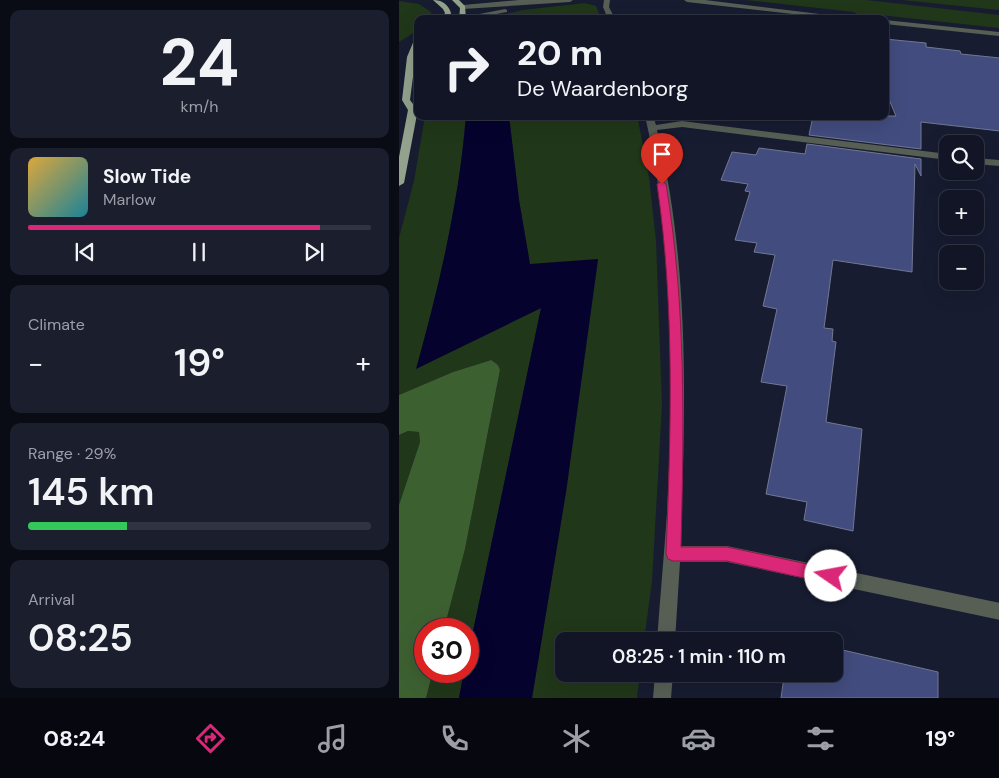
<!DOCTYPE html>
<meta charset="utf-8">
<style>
:root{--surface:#111525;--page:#1a1e2d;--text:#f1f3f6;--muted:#9c9fa7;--line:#303442;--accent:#db2777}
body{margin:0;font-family:"DM Sans",sans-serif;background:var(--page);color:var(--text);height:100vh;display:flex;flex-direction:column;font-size:19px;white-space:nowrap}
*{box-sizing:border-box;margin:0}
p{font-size:16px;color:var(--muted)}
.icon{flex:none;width:28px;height:28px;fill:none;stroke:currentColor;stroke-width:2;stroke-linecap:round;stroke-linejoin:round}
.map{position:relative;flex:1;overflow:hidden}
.details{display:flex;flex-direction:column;gap:10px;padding:10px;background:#090c14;width:399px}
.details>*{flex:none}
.hud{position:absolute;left:15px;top:15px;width:475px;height:105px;border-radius:10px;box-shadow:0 5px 20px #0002,0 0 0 1px var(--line);background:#111525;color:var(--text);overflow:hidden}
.controls{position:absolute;left:540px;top:135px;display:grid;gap:10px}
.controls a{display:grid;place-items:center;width:45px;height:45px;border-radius:10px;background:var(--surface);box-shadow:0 5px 20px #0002,0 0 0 1px var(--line);font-size:25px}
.speed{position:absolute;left:15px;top:618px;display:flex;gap:10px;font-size:25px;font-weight:700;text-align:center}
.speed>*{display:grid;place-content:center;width:65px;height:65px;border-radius:50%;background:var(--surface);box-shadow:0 5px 20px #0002,0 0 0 1px var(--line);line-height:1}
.speed .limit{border:8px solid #d22;background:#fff;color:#111}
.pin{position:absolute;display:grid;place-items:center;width:42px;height:42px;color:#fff;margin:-51px -21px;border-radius:50% 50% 50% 0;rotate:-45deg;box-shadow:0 0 5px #0007}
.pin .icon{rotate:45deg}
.me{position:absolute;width:55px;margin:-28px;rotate:282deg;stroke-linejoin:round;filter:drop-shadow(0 0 4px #0008)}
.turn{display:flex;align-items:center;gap:18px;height:105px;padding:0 20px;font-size:22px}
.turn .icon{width:65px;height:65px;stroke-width:2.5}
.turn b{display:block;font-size:35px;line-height:42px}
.big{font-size:38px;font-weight:600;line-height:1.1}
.details .tile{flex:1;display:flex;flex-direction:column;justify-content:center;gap:8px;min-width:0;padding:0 18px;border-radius:10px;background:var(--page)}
.details .dial{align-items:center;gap:0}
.dial b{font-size:65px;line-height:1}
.song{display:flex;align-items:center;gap:15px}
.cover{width:60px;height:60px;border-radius:8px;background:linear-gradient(135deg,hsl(40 70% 55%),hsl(190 70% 35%))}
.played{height:5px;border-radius:2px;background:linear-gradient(90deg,var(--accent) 85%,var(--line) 85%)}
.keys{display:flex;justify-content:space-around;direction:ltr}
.heat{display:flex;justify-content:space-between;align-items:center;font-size:28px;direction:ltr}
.charge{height:8px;border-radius:4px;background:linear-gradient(90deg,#34c759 29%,var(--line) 0)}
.trip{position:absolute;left:156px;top:632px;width:288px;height:50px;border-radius:10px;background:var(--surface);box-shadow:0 5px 20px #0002,0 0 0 1px var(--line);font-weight:600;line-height:50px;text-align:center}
.tabs{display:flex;height:80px;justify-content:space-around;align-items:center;background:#07080f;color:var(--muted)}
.tabs .icon{width:35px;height:35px}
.tabs .current{color:var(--accent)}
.tabs b{font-size:22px;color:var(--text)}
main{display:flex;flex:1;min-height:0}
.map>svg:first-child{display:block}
.green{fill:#213719}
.forest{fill:#3d6031}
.water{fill:#05032e}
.building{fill:#424c7e;stroke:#717892}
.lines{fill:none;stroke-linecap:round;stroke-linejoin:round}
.street{fill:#575f55;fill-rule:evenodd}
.primary{fill:#92a28c;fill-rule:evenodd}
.route{fill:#db2777;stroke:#8e194d}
</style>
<main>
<section class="details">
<div class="tile dial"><b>24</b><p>km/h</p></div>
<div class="tile">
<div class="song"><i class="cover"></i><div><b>Slow Tide</b><p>Marlow</p></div></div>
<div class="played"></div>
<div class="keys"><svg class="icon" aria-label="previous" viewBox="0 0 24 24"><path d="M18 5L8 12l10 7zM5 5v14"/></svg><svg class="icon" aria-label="pause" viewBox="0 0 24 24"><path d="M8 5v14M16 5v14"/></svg><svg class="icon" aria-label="next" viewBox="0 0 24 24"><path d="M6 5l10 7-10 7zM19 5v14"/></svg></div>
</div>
<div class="tile"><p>Climate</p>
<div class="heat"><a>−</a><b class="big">19°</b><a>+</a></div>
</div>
<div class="tile"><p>Range · 29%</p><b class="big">145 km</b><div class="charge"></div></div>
<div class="tile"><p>Arrival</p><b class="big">08:25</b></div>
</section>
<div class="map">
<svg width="601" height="698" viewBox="0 0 601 698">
<rect width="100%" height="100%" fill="#171c31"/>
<path class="green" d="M347,0H467L600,15V28L481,15C473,18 461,17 455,12Z
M503,0H600V10L590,9Z
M0,1L20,4L32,12V19H19V30L0,42Z
M186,3L197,6L202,19H85L124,10Z
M26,116H67L61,174L42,277L18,368L142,308L69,655V629H45L66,549L101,370L99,365L91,360L54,372L0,395V238L15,181Z
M110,116H237L239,120L250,177L257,241L263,405L253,581L245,641H165V674H241L238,698H133L167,492L199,260L131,265L120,200Z
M9,431L20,432L21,442L0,505V435Z
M34,671H65L60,698H27Z"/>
<path class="forest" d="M92,360L99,365L101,370L66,549L45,629H26V671H34L27,698H0V505L21,442L20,432L9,431L0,435V395L54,372Z"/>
<path class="water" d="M67,116H110L120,200L131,264L199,259L167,492L133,698H60L65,671H69V655L142,308L17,369C40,286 60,202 67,116Z"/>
<path class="building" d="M486,39L527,43V47L561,51L562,54L601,58V131L522,122V149L410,135L414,116H497L486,90Z
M408,144L522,159V176L516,164L513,272L434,260L425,328L434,329L433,341L437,342L427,422L463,429L454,531L405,520L408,502L367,494L388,386L362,382L378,309L364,306L376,255L355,252L358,243L336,240L351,192L346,191L349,184L322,180L333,152L357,155L360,148L406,154Z
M435,648L539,672V698H382L385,677L375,676L376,674H435Z"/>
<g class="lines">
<path class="street" d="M120,0H174L171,2L64,9L61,7L64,5Z
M205,0H211L210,7L216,19H209L204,7Z
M285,0H306L462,19H438L288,2Z
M106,9L108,10V12L71,19L60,18Z
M486,20L601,32V36L486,24Z
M246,116H254L257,125L283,121L549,154V160L283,127L258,130C291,263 287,410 281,546H328L601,603V620L328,562H281L276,641H258C261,598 265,556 268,513C275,381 276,245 246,116Z
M576,158L601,160V166L576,164Z
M256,674H274L272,698H254Z"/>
<path class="primary" d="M34,0C43,0 49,4 52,13L50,19H43L46,13L44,9Z
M53,0H60L66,6L67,19H60L61,8Z
M16,38H19L11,100L14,104L19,101V109L5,183L0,186V157L9,110L3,100L8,57Z"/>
</g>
<path class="route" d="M263,181L267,184C287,304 285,425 282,547H328L432,569L438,571L440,576L438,582L432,584L328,561H274L269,559L267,554C272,430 276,307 258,184Z"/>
</svg>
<div class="controls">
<a><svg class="icon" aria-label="search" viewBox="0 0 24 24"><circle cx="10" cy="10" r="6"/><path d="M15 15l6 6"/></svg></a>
<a>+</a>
<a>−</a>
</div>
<div class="speed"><div class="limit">30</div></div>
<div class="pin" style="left:263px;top:184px;background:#d93025"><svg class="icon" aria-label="arrive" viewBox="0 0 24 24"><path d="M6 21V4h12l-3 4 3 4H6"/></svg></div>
<svg class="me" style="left:432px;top:576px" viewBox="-20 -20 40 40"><circle r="19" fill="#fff"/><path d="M0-13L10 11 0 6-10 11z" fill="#db2777"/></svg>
<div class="trip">08:25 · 1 min · 110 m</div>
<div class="hud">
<div class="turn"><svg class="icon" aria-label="right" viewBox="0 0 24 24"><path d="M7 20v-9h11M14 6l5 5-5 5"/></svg><div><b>20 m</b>De Waardenborg</div></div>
</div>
</div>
</main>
<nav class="tabs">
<b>08:24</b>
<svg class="icon current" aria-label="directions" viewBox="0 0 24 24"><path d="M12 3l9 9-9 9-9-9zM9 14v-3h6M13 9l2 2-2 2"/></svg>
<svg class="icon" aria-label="music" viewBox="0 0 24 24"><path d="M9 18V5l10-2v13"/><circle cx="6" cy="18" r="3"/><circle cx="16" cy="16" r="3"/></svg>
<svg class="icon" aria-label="phone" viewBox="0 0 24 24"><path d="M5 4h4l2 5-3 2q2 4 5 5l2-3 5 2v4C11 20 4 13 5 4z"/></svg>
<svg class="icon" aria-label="climate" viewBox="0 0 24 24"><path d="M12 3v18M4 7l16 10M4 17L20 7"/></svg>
<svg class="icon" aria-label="car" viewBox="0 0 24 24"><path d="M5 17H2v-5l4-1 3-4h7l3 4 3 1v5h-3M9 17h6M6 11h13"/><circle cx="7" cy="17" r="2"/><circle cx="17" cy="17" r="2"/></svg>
<svg class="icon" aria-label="filters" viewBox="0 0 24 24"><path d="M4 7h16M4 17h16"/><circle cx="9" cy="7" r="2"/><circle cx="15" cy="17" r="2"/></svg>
<b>19°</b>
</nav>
